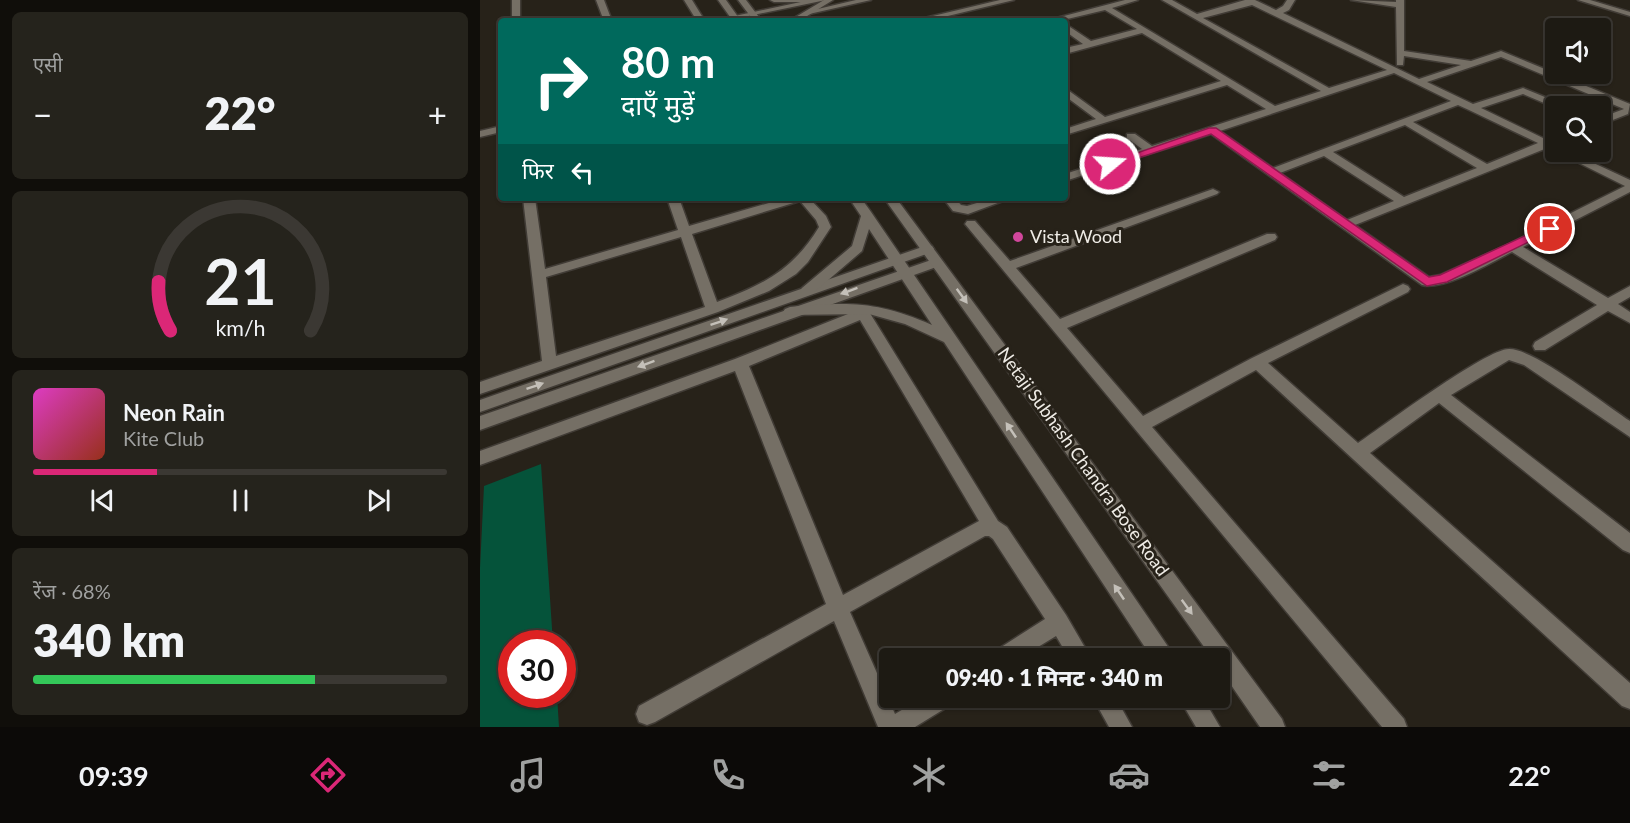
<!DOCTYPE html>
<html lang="hi">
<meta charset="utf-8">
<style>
:root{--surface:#1d1a13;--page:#25231c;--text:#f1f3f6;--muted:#a0a1a0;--line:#3b3833;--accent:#db2777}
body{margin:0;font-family:Lato,"Noto Sans Devanagari",sans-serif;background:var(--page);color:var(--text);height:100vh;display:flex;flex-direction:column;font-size:22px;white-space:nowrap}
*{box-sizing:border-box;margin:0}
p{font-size:20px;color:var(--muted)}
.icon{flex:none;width:33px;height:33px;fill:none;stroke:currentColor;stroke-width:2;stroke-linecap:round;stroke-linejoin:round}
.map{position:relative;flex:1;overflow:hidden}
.details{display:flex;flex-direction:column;gap:12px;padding:12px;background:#100e0a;width:480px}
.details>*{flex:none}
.banner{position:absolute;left:18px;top:18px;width:570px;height:183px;border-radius:6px;box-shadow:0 2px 4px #0004,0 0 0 2px var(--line);background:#00695c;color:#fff;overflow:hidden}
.buttons{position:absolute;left:1065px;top:18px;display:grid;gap:12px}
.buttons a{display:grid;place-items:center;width:66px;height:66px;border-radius:6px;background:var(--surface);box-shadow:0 2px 4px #0004,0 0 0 2px var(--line);font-size:30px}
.speed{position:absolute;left:18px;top:630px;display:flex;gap:12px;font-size:30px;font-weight:700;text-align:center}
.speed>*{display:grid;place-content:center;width:78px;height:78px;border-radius:50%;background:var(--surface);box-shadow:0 2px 4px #0004,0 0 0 2px var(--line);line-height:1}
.speed .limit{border:9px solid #d22;background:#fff;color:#111}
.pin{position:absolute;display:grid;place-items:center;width:51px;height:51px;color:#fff;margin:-26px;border:3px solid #fff;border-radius:50%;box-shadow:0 2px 6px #0007}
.me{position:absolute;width:66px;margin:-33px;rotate:72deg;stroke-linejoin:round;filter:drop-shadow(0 0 4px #0008)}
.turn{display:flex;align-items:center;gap:21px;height:126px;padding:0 24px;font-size:27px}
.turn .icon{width:78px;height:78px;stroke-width:2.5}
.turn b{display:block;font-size:42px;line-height:51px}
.then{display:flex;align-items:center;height:57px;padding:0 24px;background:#0003;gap:12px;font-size:22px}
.big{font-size:45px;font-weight:800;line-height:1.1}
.details .card{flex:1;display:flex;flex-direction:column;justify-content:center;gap:9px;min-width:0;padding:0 21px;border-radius:9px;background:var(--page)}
.details .dial{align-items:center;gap:0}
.dial svg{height:156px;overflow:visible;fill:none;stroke:var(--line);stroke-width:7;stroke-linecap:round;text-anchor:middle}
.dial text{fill:var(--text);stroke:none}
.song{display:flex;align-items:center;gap:18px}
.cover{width:72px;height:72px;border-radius:9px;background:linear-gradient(135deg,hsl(310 70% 55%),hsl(10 70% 35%))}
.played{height:6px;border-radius:3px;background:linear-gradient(90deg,var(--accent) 30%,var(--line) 30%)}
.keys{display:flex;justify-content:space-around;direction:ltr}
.heat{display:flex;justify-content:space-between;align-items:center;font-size:33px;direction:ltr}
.charge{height:9px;border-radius:4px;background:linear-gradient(90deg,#34c759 68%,var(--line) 0)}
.trip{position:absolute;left:399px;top:648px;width:351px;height:60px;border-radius:6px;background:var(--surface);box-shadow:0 2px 4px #0004,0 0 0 2px var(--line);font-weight:800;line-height:60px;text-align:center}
.tab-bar{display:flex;height:96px;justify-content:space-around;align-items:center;background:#0c0a08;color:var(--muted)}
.tab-bar .icon{width:42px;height:42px}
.tab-bar .active{color:var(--accent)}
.tab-bar b{font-size:27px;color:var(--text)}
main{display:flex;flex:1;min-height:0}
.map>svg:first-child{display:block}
.green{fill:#05533a}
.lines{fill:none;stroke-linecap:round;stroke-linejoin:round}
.minor-casing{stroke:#413c36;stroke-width:3}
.tertiary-casing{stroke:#413c36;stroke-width:3}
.secondary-casing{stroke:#413c36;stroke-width:3}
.minor{fill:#756f65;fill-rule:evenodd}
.tertiary{fill:#756f65;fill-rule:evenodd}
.secondary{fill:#756f65;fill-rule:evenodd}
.oneway{fill:#c4c0b9}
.route{fill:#db2777;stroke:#8e194d;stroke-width:1.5}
.hotel-dot{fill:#d1479c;stroke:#272219;stroke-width:2}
.labels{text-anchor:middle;stroke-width:6;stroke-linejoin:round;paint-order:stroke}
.poi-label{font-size:18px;fill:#efece6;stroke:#272219;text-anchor:start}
.street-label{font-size:18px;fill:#efece6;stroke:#272219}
</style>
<main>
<section class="details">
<div class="card"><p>एसी</p>
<div class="heat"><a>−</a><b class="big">22°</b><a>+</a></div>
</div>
<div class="card dial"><svg viewBox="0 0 100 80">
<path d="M14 69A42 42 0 1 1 86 69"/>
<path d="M14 69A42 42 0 0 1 8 44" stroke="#db2777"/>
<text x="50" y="56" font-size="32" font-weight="700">21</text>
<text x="50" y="72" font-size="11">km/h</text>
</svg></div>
<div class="card">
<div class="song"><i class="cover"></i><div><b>Neon Rain</b><p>Kite Club</p></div></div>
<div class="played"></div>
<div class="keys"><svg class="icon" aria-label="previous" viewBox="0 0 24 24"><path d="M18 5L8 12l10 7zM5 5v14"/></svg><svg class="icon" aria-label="pause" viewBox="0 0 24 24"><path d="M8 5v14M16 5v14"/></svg><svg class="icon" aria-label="next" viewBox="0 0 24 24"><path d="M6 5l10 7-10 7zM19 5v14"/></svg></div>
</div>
<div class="card"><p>रेंज · 68%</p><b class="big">340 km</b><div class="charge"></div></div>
</section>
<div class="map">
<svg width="1150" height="727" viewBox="0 0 1150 727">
<rect width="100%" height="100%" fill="#272219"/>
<path class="green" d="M61,464L73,643L32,644V694L77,695L79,727H0V568L4,486Z"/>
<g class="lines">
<defs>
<path id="minor" d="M32,0H40V21H32Z
M116,0H124L132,21H124Z
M204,0H212L225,21H217Z
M376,0H391L329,14L325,12Z
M520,0H534L447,21H432Z
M645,0H658L632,8L795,106L841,91L682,0H692L717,14L765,0H775L796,10L803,6L807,0H815L809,10L803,13L939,79L981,65L924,56L923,65H917L916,7L871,0L916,2V0H924V51L991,61L1021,51L1150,104L1148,114L1120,125V118L1144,109L1021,57L947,82L993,104L1043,88L1082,104L1084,106L1076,108L1043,94L1001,108L1067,140H1075L1076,151L1067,148L875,225L949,277L960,275L1029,244L1145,186L1077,152H1090L1150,180V192L1043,247L1128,298L1150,286V297L1138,304L1150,312V323L1128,311L1065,350H1055L1053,346L1055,342L1117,305L1032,252C1012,262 964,291 942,285L731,134L585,181V174L662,149L647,138V134H655L672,146L786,109L747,85L585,135V129L616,119L585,96V88L625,117L741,81L662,33L585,54V48L603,44L585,31V27H590L611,41L657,29L625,10L579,21H565ZM772,5L907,70L849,88L723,18ZM914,73L971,101L793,168L740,131ZM978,105L989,110L1058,143L1007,164L933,122ZM925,125L997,168L924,197L853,152ZM844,156L914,201L867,220L800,173Z
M1098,0H1110L1150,12V16Z
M21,126V132L0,137V131Z
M733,189L739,192L737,194L536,268L580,319L787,234H795L797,237L795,240L587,328L663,416L772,358L923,284L928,286L930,289L928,292L788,363L878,443C903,426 1006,349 1029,349C1053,348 1127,406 1150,421V437L1044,365L1029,360L971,395L1150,533V553L1143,550L959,403L890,453L1150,683V709L1142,706L776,370L672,427L924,719L927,727H902L485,224L487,221H495L530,261Z
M43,198H55L65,269L198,230L187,198H199L209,226L306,198H329L346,216L351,227L328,262L316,274L289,291L238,312L0,394V382L62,361ZM320,201L336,220L339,227C313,270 283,285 237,302L212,234ZM201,237L225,307L76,356L66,277Z
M463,198H475L481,205L487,206L513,198H531L488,214L473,211Z
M383,308L388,310L518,521L527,527L586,615L611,658H589L576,636L540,658H512L515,651L565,619L513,539L509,536H505L370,612L415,714L442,698H472L469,706L435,727H398L354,621L175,722L167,725L159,722L156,714L159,706L346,604L255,371L0,465V451L255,359ZM380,320L499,521L363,595L269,366Z
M613,698H636L652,727H629Z"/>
<path id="tertiary" d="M330,0H346L254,19L250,17Z
M448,245L452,246L454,249L452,252L0,412V400Z
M457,258L463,262L462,265L0,430V416Z"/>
<path id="secondary" d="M238,0H246L261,21H253Z
M258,0H266L282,21H274Z
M290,0H332L328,2H294Z
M344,0H353L319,21H309Z
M369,198H381L391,212L691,651L694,658H672L464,342L425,324L389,314L305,315L303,312L305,309L310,307C369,302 397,301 452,325L389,229L382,251L332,294H322L320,291L322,288L372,246L381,216Z
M404,198H416L802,719L805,727H780L740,669V658H732Z
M699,698H723L740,727H716Z"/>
</defs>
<use href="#minor" class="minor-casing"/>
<use href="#tertiary" class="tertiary-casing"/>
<use href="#secondary" class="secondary-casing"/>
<use href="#minor" class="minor"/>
<use href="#tertiary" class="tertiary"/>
<use href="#secondary" class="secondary"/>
</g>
<defs><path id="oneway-solid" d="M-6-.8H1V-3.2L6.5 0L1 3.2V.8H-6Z" transform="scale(1.5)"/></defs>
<g class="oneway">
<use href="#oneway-solid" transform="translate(369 291) rotate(160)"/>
<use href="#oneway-solid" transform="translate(482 296) rotate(54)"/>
<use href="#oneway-solid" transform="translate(239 322) rotate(-19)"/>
<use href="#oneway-solid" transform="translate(166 364) rotate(160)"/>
<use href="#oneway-solid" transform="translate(55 386) rotate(-19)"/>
<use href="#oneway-solid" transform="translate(531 430) rotate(-124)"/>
<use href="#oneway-solid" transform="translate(639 592) rotate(-124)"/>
<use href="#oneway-solid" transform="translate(707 607) rotate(54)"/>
</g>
<path class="route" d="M729,128H736L949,277L960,275L1066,226L1070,225L1075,229L967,282L947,286L731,134L634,166L625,164Z"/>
<circle class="hotel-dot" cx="538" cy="237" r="6"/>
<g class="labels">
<g class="poi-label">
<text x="550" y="243">Vista Wood</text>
</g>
<g class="street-label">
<text transform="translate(603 462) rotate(54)" y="6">Netaji Subhash Chandra Bose Road</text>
</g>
</g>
</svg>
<div class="buttons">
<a><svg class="icon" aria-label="sound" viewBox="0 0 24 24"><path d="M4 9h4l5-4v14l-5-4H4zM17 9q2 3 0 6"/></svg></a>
<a><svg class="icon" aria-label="search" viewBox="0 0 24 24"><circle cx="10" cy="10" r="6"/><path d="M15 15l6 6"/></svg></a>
</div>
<div class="speed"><div class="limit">30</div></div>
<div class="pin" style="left:1070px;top:229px;background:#d93025"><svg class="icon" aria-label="arrive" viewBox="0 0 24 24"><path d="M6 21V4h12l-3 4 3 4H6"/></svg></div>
<svg class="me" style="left:630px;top:164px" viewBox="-20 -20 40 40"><circle r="17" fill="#db2777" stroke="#fff" stroke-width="3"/><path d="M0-11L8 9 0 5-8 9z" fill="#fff"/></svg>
<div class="trip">09:40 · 1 मिनट · 340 m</div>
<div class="banner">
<div class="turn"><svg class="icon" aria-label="right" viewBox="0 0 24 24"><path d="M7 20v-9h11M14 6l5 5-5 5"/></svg><div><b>80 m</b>दाएँ मुड़ें</div></div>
<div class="then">फिर<svg class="icon" aria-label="left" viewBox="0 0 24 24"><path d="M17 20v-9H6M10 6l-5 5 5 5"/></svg></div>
</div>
</div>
</main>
<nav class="tab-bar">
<b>09:39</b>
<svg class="icon active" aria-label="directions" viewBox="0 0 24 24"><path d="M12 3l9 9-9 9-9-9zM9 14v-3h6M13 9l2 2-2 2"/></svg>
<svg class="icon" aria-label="music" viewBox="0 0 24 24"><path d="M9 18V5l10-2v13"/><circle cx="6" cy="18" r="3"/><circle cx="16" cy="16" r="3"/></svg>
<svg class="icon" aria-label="phone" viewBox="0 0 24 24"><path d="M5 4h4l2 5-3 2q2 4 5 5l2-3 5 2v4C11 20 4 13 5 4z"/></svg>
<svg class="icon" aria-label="climate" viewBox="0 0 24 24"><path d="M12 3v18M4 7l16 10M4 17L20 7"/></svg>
<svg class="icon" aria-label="car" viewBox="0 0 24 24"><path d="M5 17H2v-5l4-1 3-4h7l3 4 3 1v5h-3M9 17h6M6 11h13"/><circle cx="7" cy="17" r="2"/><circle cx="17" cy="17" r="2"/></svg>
<svg class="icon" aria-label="filters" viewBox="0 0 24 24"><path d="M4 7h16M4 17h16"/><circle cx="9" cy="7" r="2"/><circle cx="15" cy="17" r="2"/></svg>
<b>22°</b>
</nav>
